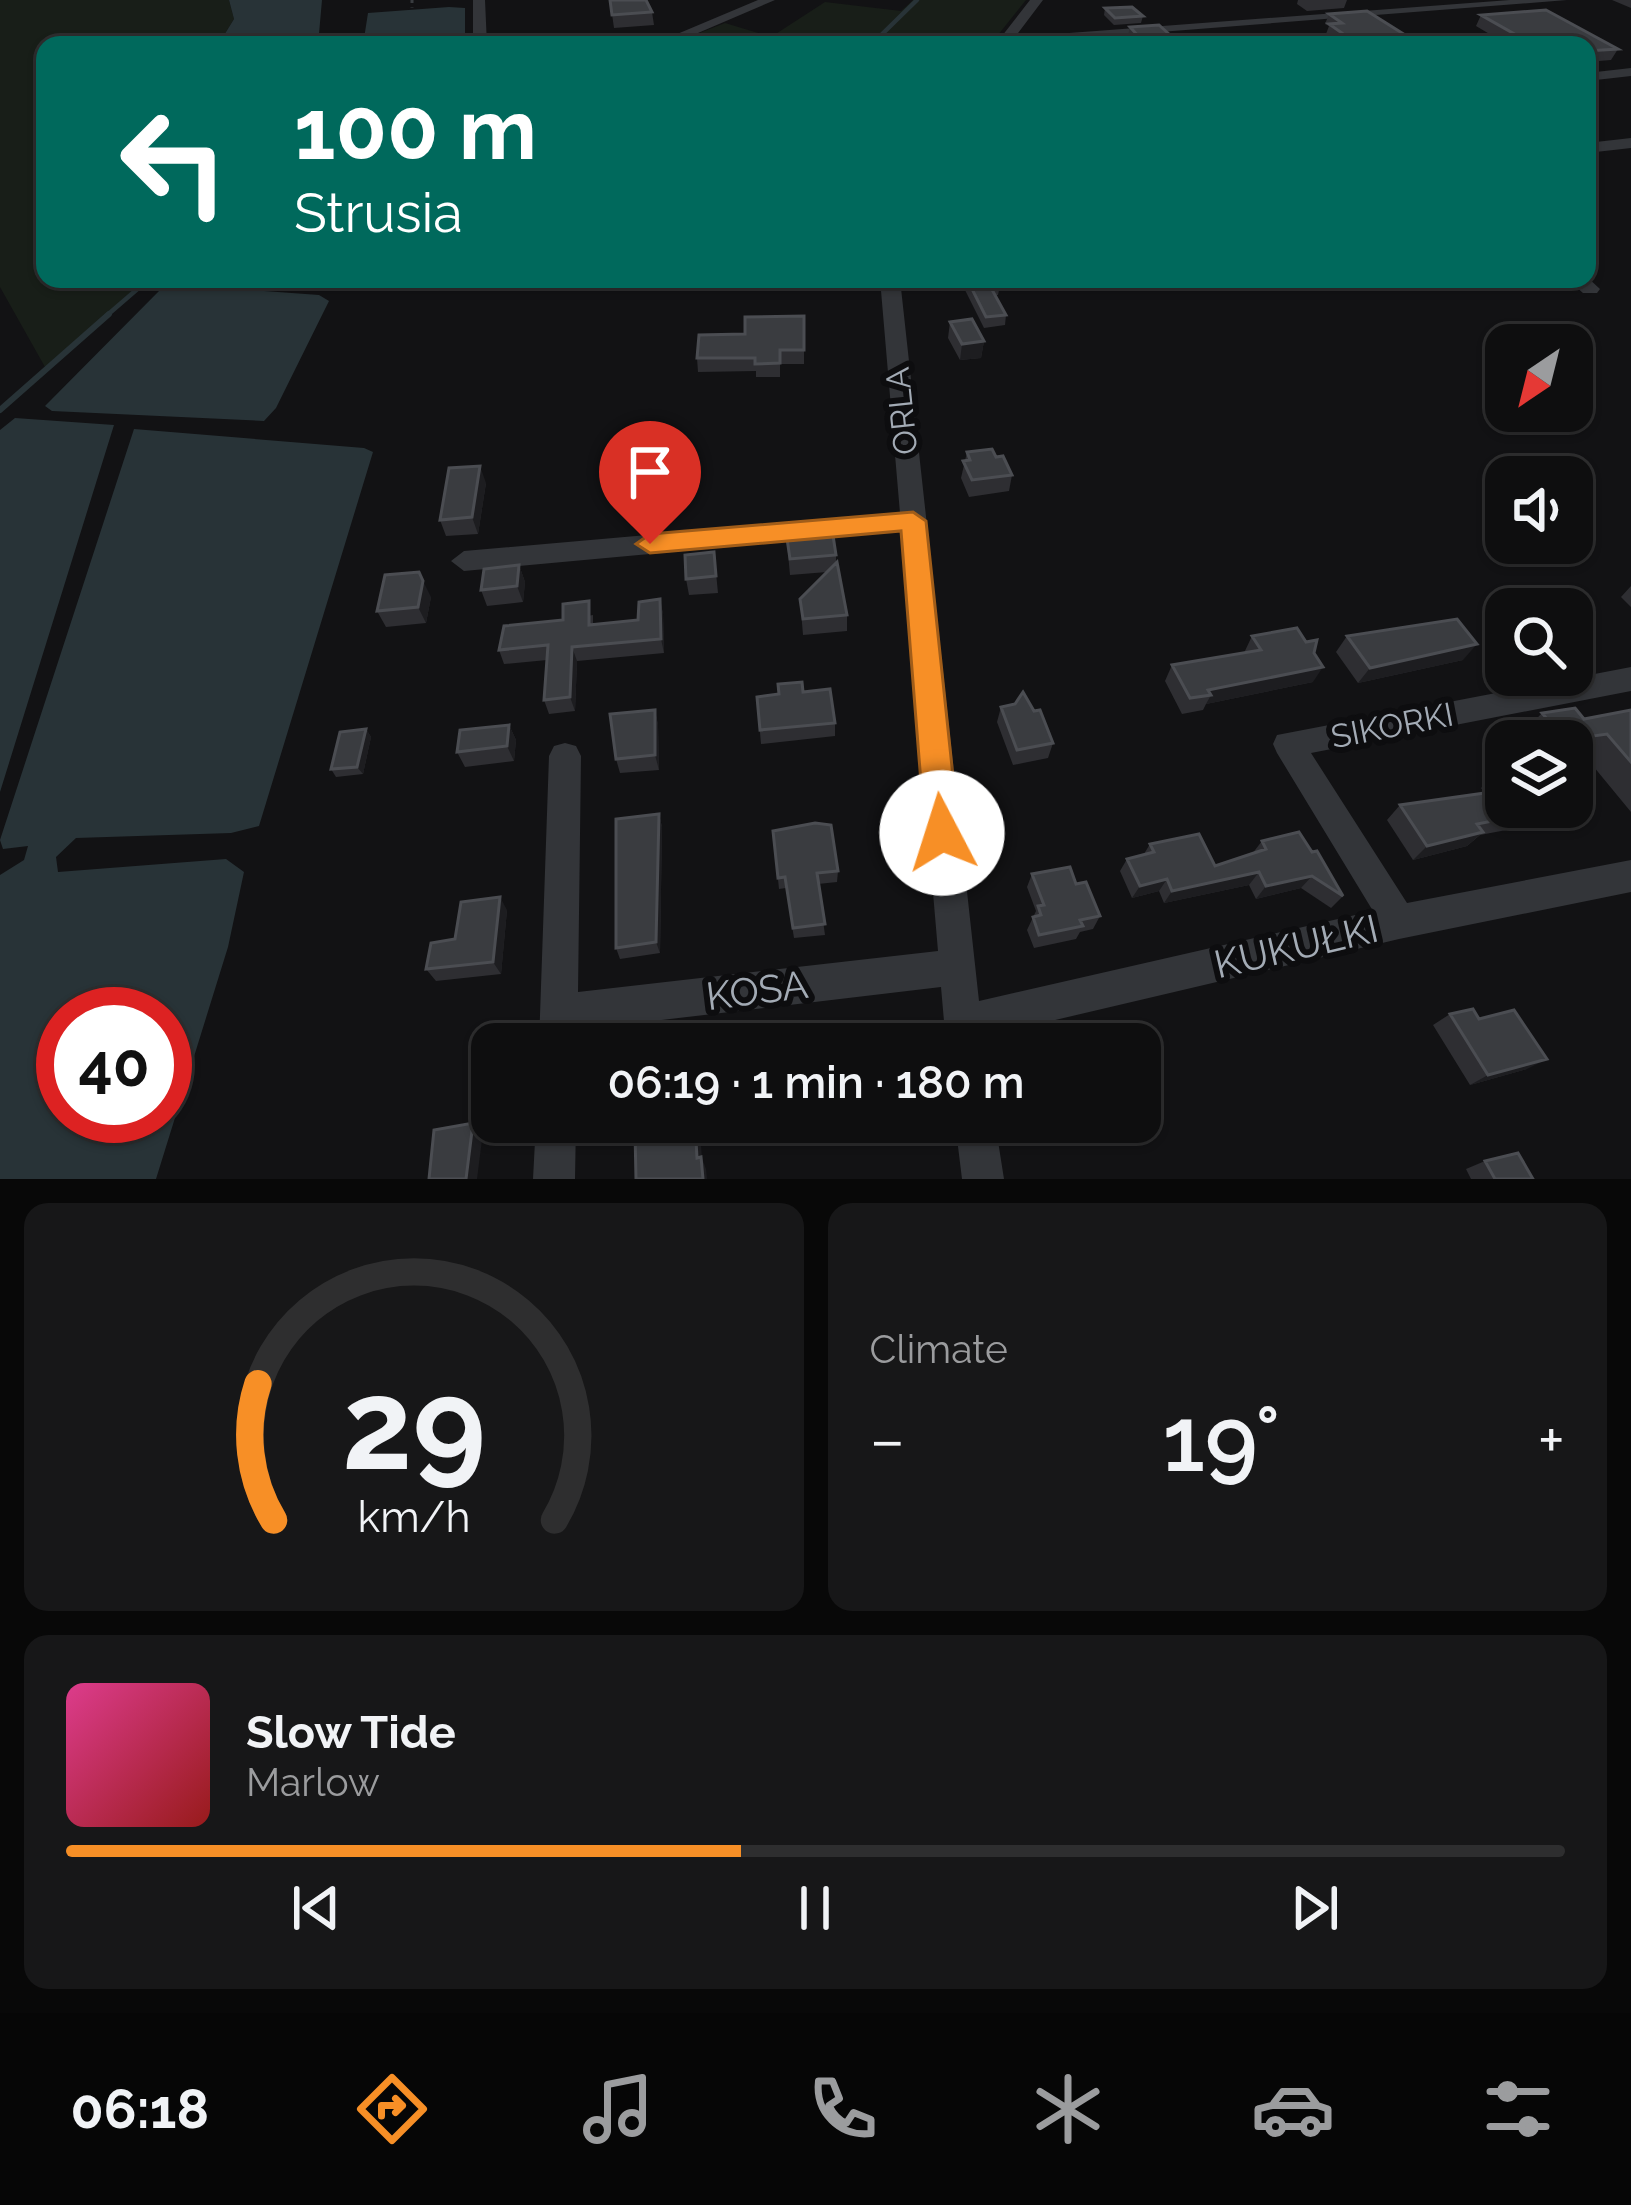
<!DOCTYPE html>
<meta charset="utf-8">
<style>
:root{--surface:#0e0e0f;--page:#171718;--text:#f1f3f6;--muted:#9b9c9e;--line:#2e2e2f;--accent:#f78f26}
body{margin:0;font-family:Raleway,sans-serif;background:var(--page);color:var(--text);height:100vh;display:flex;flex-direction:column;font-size:45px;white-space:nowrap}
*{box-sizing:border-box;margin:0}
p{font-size:39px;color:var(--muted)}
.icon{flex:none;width:66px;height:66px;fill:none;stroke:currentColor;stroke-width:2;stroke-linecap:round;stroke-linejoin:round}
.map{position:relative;height:1179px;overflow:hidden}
.sheet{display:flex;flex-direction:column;gap:24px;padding:24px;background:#080808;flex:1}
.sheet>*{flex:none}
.banner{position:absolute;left:36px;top:36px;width:1560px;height:252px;border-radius:24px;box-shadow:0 3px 9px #0004,0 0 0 3px var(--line);background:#00695c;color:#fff;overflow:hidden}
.needle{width:78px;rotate:215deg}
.buttons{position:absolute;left:1485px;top:324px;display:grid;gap:24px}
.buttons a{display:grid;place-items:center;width:108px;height:108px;border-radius:24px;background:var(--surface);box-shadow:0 3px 9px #0004,0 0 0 3px var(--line);font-size:60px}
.speed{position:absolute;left:36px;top:987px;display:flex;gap:24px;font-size:60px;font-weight:700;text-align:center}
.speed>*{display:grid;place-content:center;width:156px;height:156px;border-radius:50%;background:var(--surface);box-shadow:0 3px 9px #0004,0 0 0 3px var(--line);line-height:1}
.speed .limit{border:18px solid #d22;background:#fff;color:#111}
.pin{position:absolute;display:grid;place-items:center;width:102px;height:102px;color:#fff;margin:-123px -51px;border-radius:50% 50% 50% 0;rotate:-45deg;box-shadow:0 0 12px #0007}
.pin .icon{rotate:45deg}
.me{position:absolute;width:132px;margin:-66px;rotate:355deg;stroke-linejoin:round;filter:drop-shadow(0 0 9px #0008)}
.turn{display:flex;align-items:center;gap:42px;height:252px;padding:0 60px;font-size:54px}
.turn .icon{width:156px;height:156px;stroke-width:2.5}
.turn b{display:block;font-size:84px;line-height:102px}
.big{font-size:90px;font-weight:600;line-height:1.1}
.sheet .widget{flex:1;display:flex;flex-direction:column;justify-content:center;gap:18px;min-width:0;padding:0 42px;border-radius:24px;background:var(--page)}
.sheet .dial{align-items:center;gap:0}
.dial svg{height:312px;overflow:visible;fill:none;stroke:var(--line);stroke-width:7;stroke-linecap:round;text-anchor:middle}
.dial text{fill:var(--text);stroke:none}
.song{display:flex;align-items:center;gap:36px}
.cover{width:144px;height:144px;border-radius:18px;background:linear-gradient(135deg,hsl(330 70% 55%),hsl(0 70% 35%))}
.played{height:12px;border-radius:6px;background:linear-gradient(90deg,var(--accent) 45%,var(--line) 45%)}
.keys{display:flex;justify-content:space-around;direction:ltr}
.heat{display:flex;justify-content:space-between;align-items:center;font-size:66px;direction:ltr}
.sheet .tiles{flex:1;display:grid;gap:24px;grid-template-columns:1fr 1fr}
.widget:last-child{grid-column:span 2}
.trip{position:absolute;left:471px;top:1023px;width:690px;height:120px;border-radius:24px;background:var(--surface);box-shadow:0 3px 9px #0004,0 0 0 3px var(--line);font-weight:600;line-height:120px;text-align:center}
.tabs{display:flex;height:192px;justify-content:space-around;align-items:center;background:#060606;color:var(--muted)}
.tabs .icon{width:84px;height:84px}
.tabs .selected{color:var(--accent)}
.tabs b{font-size:54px;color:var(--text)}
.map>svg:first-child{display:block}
.green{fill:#181e18}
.water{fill:#283337;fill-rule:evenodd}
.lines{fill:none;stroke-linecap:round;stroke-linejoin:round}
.stream-far1{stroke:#283337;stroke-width:4.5}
.stream{stroke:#283337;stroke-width:6}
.path{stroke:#393c40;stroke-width:3;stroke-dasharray:3 4.5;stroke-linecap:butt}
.minor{fill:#333539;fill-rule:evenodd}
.wall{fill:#2e2e32}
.shaded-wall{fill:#1d1d20}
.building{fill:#3a3c40;stroke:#4b4d52;stroke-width:3}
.route{fill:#f78f26;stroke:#a15d19;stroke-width:3}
.labels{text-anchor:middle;stroke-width:12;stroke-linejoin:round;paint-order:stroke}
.street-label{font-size:33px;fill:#a3abb5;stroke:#0d0d0f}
.near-street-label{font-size:39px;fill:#a3abb5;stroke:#0d0d0f}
</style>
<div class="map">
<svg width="1631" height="1179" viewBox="0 0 1631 1179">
<rect width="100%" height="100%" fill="#121214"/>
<path class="green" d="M0,0H229L234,19L218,45H45V279H146L45,367L0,287Z
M913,0H1026L990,45H669L725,23L771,37L825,2L901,11Z"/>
<path class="water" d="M229,0H322L318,45H218L234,19Z
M449,7L465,8V45H363L368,13Z
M179,285L319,295L329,301L276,408L264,421L52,411L45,406L159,291Z
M15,418L114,425L0,792V430Z
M134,429L364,448L373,452L259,826L231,833L76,838L56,857L58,872L226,859L244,872L228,947L156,1179H0V875L24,860L28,846L3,849L0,840ZM165,1014V1116H63V1014Z"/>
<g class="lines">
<path class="stream-far1" d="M871,45L917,0
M105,317L149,279"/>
<path class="stream" d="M0,410L109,314"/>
<path class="path" d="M412,0V8"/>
<path class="minor" d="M473,0H485L487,45H473Z
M758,0H775L670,45H651Z
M1030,0H1043L1015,37L1510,0H1567L995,45Z
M1631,68V76L1587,81V73Z
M1631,138V148L1587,153V143Z
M1587,277L1600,289L1597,293H1583L1567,279Z
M880,279H900L979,1001L1373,911L1277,753L1273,744L1277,735L1631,667V691L1311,753L1407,903L1631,860V892L1399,939L983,1037L984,1044H946L941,987L577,1030V1044H539L549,756L554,746L565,743L576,746L581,756L578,992L938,951L902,531L464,571L451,561L464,551L900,513Z
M536,1122H576L575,1179H533Z
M955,1122H995L1004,1179H962Z"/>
</g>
<path class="wall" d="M610,0L652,12L654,25L614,28Z
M1298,0H1347L1344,8L1307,11L1297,4Z
M1612,0H1631V8Z
M1105,8L1143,16L1141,23L1114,25L1104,15Z
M1329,14L1421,45H1341L1326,34L1329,26L1325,24Z
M1481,15L1618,49L1611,60L1587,62V45H1508L1476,26Z
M1130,27L1181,45L1129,41L1127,39Z
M797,279H819V289H797Z
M938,279H997L1000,285L998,295H995L1006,315L1005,325L984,328L962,284L942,286Z
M804,316V364H780V377H756V371L698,372L697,358L745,334Z
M950,322L984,341L981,358L960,360L948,338Z
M967,452L996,457L1012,475L1009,491L969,497L961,478Z
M486,483L478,534L446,536L440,520Z
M786,532L836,555V564L847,615V631L803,635L800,599L827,572L790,575Z
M714,552L718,593L689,595L686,579Z
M519,565L525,582L523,602L487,606L481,590Z
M1631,586V607L1621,597Z
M431,597L426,623L386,627L377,611Z
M660,599L663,614L664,653L577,661L575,711L549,714L544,700L547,660L504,664L499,650L563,620L593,615V625L638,620Z
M1252,636L1314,653L1313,682L1206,704L1203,710L1182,714L1165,681L1172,665L1244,653Z
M1347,636L1463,660L1358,683L1336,652Z
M803,692L835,723V736L761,744L757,697Z
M1001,707L1053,743L1048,758L1013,765L997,722Z
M655,710L658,725L659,770L620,773L616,759Z
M1631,710V812L1584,755L1572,757V741H1526L1521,735L1542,713L1584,719Z
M509,725L516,740L514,761L465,767L457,752Z
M366,729L371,737L363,774L336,777L331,769Z
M1506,772V807L1555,809L1538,824L1480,835L1467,846L1413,860L1387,820L1400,805L1485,793L1481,788L1496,774Z
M659,814L662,827L660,953L620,959L616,948Z
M773,831L838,871L837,882L818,884L825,935L794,938L786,888L779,889Z
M1262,841L1343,896L1331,908L1301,888L1256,899L1249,885L1164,903L1159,891L1132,898L1120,871L1127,859L1144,854L1150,844L1215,866L1252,854Z
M1032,874L1076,884L1100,916L1093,929L1080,932L1076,939L1034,948L1027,930L1036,911L1027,887Z
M507,910L501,974L436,981L426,969L455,939Z
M1450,1014L1479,1019L1527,1069L1470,1085L1433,1025Z
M1485,1161L1533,1179H1471L1466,1169Z"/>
<path class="shaded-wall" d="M984,341L981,358L960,360L962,344Z
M480,466L486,483L478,534L472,517Z
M519,565L525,582L523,602L517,586Z
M423,581L431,597L426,623L418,607Z
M660,599L663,614L664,653L661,639Z
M1477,644L1463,660L1358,683L1370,668Z
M572,647L577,661L575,711L570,697Z
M1323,667L1313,682L1206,704L1211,695L1208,690Z
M655,710L658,725L659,770L655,755Z
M509,725L516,740L514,761L507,746Z
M366,729L371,737L363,774L357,767Z
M659,814L662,827L660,953L656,942Z
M1483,832L1467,846L1413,860L1427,846Z
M1259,872L1249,885L1164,903L1172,891Z
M1312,876L1301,888L1256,899L1266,886Z
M1167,879L1159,891L1132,898L1140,886Z
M500,897L507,910L501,974L493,962Z
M1547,1059L1527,1069L1470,1085L1488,1075Z
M695,1122L700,1133L702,1158L706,1169L707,1179H703L697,1158Z
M473,1123L483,1132L477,1179H466Z"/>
<path class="building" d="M610,0H646L652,12L612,15Z
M1132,7L1143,16L1115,18L1105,8Z
M1546,10L1618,49L1587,51V45H1534L1481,15Z
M1367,11L1421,45H1359L1329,24L1342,23L1329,14Z
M1159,25L1181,45H1095L1142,40L1130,27Z
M967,279H997L1000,285L990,286L1006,315L986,317Z
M804,316V350H780V363L755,364V358H697L699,335L745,334V317Z
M972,319L984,341L962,344L950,322Z
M992,449L996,457L1003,456L1012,475L972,480L963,461L970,460L967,452Z
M480,466L472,517L440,520L449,468Z
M832,529L836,555L790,559L786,532Z
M714,552L716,576L686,579L685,555Z
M837,562L847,615L803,619L800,599Z
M519,565L517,586L481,590L484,569Z
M419,572L423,581L418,607L377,611L385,575Z
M660,599L661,639L572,647L570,697L544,700L548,645L499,650L504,626L563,620V604L589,601V625L638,620L639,602Z
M1457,619L1477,644L1370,668L1347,636Z
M1297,628L1306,642L1317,640L1314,653L1323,667L1208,690L1211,695L1190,698L1172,665L1261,650L1252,636Z
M802,682L803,692L830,689L835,723L760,730L757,697L779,694L778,684Z
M1023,692L1034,711L1040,710L1053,743L1017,750L1001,707L1015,704Z
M1575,708L1584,719L1631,710V762L1607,734L1565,740L1542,713Z
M655,710V755L616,759L610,714Z
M509,725L507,746L457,752L460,730Z
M366,729L357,767L331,769L340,732Z
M1506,772V787L1496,774Z
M1506,790V807H1553L1555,809L1477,824L1483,832L1427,846L1400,805Z
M659,814L656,942L616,948V819Z
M815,823L831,825L838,871L817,873L825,924L793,928L785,877L778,878L773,831Z
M1299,832L1312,852L1317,851L1343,896L1312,876L1266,886L1259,872L1172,891L1167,879L1140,886L1127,859L1154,852L1150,844L1199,834L1215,866L1266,849L1262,841Z
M1070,867L1076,884L1086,882L1100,916L1080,920L1083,926L1039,935L1033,917L1041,915L1038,906L1044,905L1032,874Z
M500,897L493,962L426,969L431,943L455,939L461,902Z
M1473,1009L1479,1019L1514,1010L1547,1059L1488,1075L1450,1014Z
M686,1122H695L697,1158L701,1157L703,1179H636L635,1131Z
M473,1123L466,1179H429L434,1130Z
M1518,1153L1533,1179H1495L1485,1161Z"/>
<path class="route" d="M913,512L926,521L959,833L954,844L942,848L930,844L925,833L901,531L650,553L636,544L650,534Z"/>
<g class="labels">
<g class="street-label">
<text transform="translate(901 411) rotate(-96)" y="12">ORLA</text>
<text transform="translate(1392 725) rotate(-11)" y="12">SIKORKI</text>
</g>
<g class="near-street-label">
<text transform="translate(1296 946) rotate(-13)" y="14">KUKUŁKI</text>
<text transform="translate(757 990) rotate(-7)" y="14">KOSA</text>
</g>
</g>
</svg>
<div class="buttons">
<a><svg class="needle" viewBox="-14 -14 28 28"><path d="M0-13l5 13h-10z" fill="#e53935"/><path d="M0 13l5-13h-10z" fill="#9b9c9e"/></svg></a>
<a><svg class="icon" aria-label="sound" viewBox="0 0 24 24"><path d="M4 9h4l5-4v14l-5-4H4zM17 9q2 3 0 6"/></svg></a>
<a><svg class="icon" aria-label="search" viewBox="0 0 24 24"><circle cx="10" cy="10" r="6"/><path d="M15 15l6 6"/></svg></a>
<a><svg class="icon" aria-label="layers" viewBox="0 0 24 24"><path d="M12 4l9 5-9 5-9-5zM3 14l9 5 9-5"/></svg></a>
</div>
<div class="speed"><div class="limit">40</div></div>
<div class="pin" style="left:650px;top:544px;background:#d93025"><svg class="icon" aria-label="arrive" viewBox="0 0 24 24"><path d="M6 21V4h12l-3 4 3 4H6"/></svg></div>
<svg class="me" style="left:942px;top:833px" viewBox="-20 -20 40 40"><circle r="19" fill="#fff"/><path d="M0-13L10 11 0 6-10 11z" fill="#f78f26"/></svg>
<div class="trip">06:19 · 1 min · 180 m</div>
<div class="banner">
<div class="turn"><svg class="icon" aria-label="left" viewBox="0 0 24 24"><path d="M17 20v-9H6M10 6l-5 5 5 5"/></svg><div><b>100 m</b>Strusia</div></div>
</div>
</div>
<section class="sheet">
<div class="tiles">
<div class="widget dial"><svg viewBox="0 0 100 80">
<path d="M14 69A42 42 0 1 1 86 69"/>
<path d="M14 69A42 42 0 0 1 10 34" stroke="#f78f26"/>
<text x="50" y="56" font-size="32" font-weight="700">29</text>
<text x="50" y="72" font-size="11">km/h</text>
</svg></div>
<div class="widget"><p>Climate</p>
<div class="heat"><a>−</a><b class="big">19°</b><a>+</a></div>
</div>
<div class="widget">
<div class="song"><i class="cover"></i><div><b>Slow Tide</b><p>Marlow</p></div></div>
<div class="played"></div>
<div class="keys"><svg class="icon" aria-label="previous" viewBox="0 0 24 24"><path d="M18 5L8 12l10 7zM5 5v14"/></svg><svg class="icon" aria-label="pause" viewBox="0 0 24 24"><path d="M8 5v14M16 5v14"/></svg><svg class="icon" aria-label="next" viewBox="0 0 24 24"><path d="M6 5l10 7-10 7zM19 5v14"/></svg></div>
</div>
</div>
</section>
<nav class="tabs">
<b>06:18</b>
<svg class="icon selected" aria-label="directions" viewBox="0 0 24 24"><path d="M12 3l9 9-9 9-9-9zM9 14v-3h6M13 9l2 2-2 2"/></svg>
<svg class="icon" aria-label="music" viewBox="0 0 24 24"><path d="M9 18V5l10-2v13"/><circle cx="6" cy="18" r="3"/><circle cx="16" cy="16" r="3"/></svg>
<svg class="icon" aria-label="phone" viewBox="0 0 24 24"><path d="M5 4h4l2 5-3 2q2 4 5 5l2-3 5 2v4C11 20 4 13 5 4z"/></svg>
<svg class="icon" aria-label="climate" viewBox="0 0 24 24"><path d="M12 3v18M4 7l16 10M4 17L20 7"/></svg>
<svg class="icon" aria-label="car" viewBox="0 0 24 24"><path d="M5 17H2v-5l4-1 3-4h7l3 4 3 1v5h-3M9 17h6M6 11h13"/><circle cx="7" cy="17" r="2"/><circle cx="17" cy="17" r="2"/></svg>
<svg class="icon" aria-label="filters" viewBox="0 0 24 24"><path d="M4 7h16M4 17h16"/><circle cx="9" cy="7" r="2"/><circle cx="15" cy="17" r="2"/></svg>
</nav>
